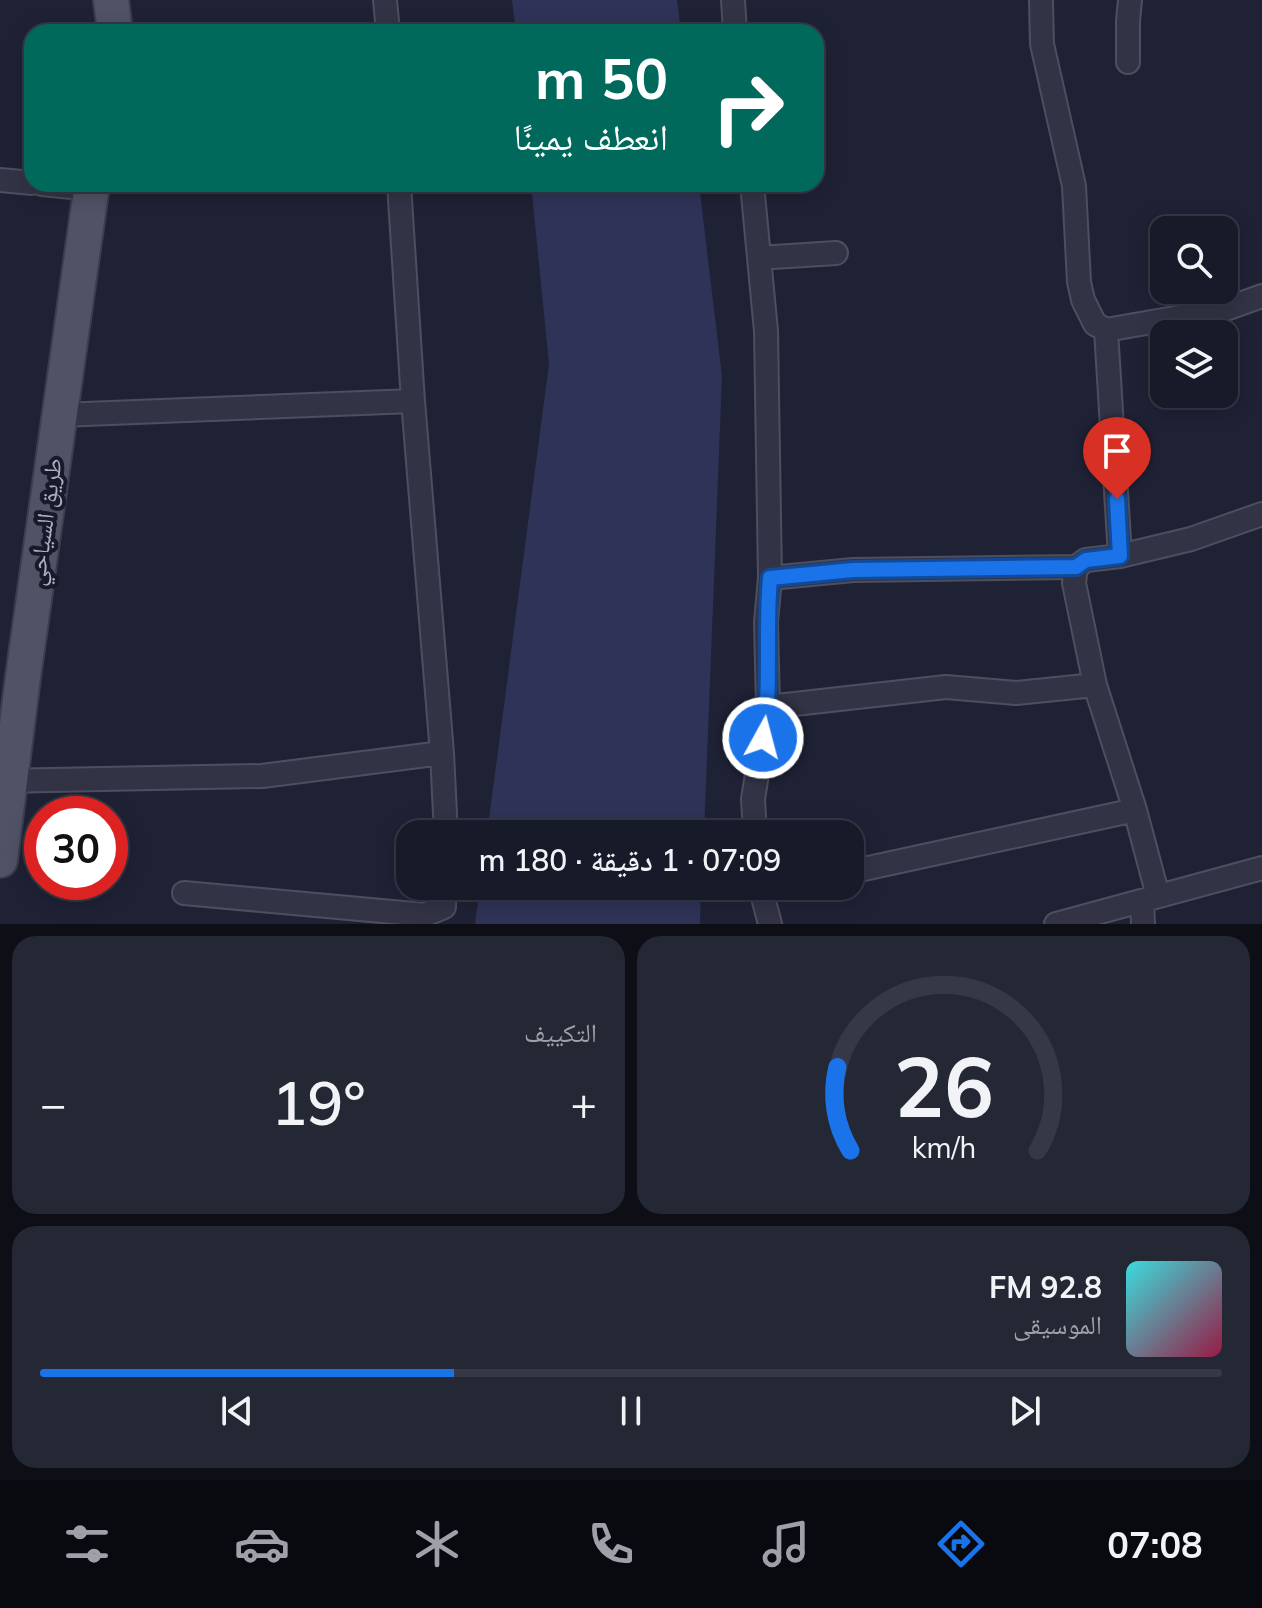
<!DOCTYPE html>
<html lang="ar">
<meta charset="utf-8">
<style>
:root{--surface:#171a28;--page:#242734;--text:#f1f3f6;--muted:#9ea1a8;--line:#363845;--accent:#1a73e8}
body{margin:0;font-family:Mulish,"Noto Naskh Arabic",sans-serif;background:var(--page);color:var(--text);direction:rtl;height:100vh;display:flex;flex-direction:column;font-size:30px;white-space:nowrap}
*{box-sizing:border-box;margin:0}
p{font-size:26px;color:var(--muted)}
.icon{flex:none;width:44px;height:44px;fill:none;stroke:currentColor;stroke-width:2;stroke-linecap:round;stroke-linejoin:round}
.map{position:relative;height:924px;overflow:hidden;direction:ltr}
.details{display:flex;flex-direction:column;gap:12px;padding:12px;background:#0d0e16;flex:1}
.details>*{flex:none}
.guide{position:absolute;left:24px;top:24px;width:800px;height:168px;border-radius:24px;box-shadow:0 4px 20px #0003,0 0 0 2px var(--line);direction:rtl;background:#00695c;color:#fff;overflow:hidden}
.controls{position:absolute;left:1150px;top:216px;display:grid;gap:16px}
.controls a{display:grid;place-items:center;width:88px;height:88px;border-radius:16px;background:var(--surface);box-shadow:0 4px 20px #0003,0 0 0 2px var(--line);font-size:40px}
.speed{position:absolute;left:24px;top:796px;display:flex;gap:16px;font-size:40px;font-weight:700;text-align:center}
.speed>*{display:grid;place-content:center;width:104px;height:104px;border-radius:50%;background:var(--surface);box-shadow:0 4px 20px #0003,0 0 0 2px var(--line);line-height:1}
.speed .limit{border:12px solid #d22;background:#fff;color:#111}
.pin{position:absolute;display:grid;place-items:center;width:68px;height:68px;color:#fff;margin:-82px -34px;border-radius:50% 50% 50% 0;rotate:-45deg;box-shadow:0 0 8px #0007}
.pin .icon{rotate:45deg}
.me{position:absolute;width:88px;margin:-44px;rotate:7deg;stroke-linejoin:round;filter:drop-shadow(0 0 6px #0008)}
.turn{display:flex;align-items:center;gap:28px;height:168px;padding:0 24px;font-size:36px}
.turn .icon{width:104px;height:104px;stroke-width:2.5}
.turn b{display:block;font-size:56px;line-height:68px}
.big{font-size:60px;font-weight:600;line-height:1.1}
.details .card{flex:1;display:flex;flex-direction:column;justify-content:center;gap:12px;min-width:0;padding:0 28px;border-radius:24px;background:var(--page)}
.details .dial{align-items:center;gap:0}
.dial svg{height:208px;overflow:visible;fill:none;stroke:var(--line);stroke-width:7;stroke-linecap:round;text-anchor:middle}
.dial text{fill:var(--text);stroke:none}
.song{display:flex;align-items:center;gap:24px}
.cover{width:96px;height:96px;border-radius:12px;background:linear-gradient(135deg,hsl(180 70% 55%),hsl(340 70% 35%))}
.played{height:8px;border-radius:4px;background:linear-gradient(90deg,var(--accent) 35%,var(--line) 35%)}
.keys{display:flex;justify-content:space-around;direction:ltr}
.heat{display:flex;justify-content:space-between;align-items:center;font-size:44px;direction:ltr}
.details .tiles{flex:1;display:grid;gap:12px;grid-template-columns:1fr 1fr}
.card:last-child{grid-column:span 2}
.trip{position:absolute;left:396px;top:820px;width:468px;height:80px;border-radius:24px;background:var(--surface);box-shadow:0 4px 20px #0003,0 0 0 2px var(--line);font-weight:600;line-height:80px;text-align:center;direction:rtl}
.tabs{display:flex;height:128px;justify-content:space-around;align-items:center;background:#090a10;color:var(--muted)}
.tabs .icon{width:56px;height:56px}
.tabs .current{color:var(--accent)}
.tabs b{font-size:36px;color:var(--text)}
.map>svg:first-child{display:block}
.water{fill:#2f3358}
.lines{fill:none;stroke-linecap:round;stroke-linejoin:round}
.street-casing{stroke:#4d4f61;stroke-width:26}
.primary-casing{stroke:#3c3e4f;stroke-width:38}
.street{stroke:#323446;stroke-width:22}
.primary{stroke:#505266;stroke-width:34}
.route-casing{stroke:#114b97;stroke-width:20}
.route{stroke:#1a73e8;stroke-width:14}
.labels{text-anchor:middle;stroke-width:8;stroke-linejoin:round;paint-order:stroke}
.street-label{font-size:24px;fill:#acaec3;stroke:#181a2a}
</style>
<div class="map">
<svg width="1262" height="924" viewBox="0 0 1262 924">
<rect width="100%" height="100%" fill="#1f2235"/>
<path class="water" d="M512,0H677L681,32H516Z
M531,184H699L722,376L704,834H487L549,364Z
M480,886H701L700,924H475Z"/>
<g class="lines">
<defs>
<path id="street" d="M385,0L388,32
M733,0L735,32
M1041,0L1042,44L1074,186L1079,282L1083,300L1095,324L1106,330L1226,309L1262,296
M1128,62V21L1130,0
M0,180L32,183
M42,184L92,189
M399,184L413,401L442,753L446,834
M752,184L766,331L770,578L766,622L768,707L753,799L755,834
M759,258L836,253
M1106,330L1120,556L1086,560L1076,567L1074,583L1095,685L1135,810L1158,896
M60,415L413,401
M1120,556L1191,539L1262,514
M770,578L853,570L1076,567
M768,707L946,687L1016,693L1095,685
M0,781L262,776L442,753
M850,872L1135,810
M760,886L770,924
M184,893L425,915L444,907L445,886
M1142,901L1143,924
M1056,924L1262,868"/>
<path id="primary" d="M111,0L115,32
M0,860L23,677L92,184"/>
</defs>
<use href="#street" class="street-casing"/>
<use href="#primary" class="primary-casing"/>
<use href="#street" class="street"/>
<use href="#primary" class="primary"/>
</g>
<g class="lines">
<defs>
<path id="route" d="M763,738C772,685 765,632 770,578L853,570L1076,567L1086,560L1120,556L1117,499"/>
</defs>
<use href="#route" class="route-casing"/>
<use href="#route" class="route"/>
</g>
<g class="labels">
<g class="street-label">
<text transform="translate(45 522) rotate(-82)" y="8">طريق السياحي</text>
</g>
</g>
</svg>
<div class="controls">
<a><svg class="icon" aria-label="search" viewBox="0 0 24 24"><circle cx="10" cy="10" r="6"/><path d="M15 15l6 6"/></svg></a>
<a><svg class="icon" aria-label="layers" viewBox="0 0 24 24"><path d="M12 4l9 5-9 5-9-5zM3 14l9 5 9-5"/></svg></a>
</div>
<div class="speed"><div class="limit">30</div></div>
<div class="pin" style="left:1117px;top:499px;background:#d93025"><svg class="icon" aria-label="arrive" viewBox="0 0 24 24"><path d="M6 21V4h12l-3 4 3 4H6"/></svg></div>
<svg class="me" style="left:763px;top:738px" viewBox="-20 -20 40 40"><circle r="17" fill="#1a73e8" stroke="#fff" stroke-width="3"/><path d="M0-11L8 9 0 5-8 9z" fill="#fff"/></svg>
<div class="trip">07:09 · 1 دقيقة · 180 m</div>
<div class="guide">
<div class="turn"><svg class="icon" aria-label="right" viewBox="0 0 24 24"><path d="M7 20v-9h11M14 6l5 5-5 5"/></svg><div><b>50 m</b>انعطف يمينًا</div></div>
</div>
</div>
<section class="details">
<div class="tiles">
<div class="card dial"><svg viewBox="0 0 100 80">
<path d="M14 69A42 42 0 1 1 86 69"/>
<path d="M14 69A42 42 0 0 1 9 37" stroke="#1a73e8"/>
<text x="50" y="56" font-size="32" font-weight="700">26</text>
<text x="50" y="72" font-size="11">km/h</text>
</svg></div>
<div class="card"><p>التكييف</p>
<div class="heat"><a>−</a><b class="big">19°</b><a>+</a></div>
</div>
<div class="card">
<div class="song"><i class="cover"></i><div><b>92.8 FM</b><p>الموسيقى</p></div></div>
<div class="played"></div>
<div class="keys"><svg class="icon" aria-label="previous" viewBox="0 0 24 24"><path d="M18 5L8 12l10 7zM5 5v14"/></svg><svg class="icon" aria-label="pause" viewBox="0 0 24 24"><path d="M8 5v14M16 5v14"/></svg><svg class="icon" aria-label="next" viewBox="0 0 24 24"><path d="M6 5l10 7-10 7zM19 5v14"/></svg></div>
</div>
</div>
</section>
<nav class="tabs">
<b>07:08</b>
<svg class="icon current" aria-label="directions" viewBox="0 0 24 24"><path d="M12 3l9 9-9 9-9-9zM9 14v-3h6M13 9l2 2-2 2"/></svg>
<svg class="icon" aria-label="music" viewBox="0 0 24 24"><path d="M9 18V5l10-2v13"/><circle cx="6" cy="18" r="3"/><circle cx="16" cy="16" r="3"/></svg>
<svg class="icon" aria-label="phone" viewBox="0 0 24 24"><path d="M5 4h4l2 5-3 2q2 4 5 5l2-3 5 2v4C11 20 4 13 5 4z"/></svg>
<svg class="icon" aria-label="climate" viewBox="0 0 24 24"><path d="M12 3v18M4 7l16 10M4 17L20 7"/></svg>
<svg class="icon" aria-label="car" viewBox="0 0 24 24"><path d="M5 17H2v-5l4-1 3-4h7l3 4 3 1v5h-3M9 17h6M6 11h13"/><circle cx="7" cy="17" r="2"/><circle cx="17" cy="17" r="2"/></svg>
<svg class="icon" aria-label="filters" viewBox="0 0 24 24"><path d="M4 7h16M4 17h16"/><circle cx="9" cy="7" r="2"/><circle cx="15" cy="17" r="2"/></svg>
</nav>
